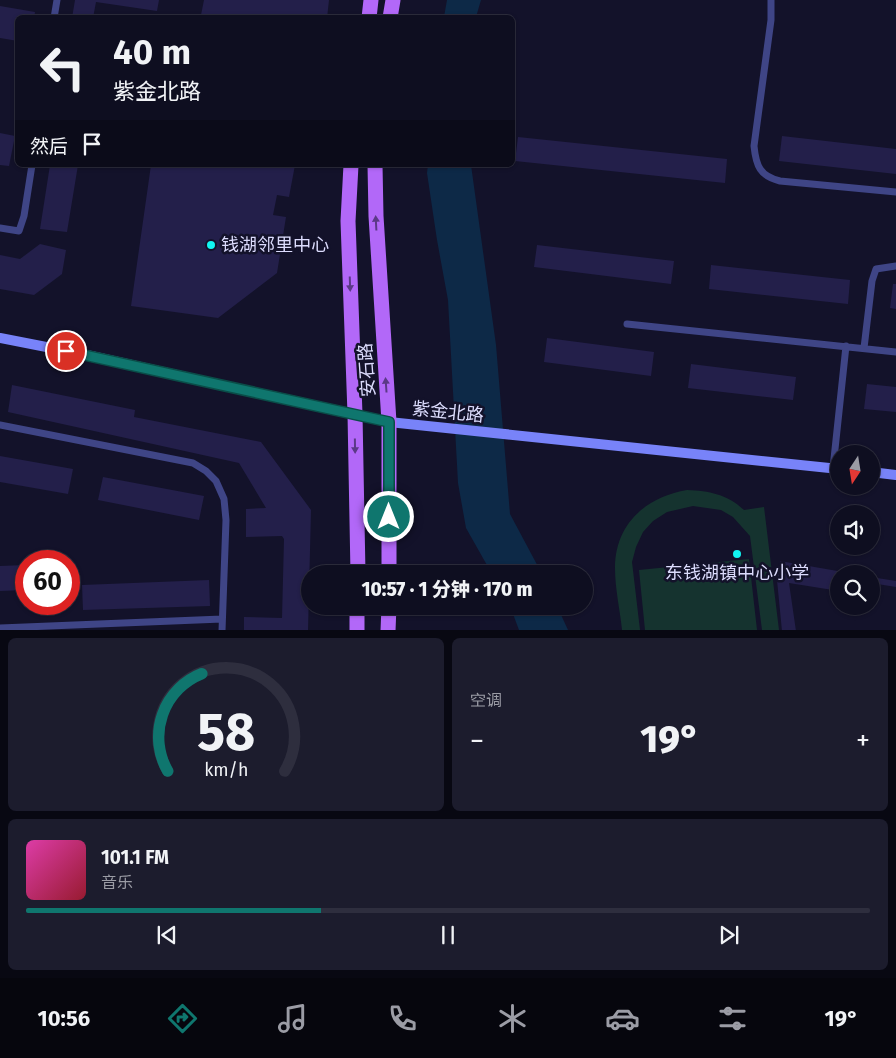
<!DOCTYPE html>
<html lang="zh">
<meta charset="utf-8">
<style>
:root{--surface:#0e0e20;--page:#1c1c2d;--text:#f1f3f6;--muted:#9b9ca5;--line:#2e2e3e;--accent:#0f766e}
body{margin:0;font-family:"Fira Sans","Noto Sans SC",sans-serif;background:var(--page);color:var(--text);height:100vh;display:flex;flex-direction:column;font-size:19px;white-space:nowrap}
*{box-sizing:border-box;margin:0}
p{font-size:16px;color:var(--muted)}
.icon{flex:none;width:28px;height:28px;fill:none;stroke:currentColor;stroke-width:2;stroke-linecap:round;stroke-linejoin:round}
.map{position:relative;height:630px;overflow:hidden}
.panel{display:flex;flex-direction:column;gap:8px;padding:8px;background:#080812;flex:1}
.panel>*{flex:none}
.guide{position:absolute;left:15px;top:15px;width:500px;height:152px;border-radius:8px;box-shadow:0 1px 4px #0004,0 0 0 1px var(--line);background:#0e0e20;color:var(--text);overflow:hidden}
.needle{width:32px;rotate:192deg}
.buttons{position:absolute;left:830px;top:445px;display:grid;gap:10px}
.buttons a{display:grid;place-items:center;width:50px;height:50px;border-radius:50%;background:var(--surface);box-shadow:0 1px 4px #0004,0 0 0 1px var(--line);font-size:25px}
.speed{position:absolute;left:15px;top:550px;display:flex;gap:10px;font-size:25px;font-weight:700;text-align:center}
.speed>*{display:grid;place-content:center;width:65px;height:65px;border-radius:50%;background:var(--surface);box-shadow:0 1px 4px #0004,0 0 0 1px var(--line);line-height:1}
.speed .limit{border:8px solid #d22;background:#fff;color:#111}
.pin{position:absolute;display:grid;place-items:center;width:42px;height:42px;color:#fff;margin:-21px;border:2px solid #fff;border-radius:50%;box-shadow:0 1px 5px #0007}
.me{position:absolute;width:55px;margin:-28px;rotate:0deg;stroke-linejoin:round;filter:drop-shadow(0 0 4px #0008)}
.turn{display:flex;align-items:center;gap:18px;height:105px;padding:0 15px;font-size:22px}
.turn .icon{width:65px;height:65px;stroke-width:2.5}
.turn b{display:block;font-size:35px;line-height:42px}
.then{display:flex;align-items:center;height:48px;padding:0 15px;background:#0003;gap:10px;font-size:19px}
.big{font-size:38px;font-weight:800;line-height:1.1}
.panel .tile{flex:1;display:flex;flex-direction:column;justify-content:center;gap:8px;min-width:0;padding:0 18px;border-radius:8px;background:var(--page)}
.panel .dial{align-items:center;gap:0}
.dial svg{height:130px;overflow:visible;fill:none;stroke:var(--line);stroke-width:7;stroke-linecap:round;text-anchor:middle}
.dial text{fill:var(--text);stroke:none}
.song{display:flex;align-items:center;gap:15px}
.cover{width:60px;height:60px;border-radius:8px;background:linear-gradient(135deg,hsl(320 70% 55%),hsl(350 70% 35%))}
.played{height:5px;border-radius:2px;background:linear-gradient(90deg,var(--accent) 35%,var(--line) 35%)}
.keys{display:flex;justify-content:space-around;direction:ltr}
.heat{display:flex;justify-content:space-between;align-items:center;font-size:28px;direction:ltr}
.panel .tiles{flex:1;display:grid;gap:8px;grid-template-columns:1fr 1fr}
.tile:last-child{grid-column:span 2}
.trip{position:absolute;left:301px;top:565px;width:292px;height:50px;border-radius:25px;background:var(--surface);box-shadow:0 1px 4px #0004,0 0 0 1px var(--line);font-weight:800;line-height:50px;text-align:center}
.tabs{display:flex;height:80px;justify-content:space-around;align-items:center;background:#06060d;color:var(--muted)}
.tabs .icon{width:35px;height:35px}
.tabs .active{color:var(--accent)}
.tabs b{font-size:22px;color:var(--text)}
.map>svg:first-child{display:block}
.green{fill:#15332f}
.water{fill:#0d2947}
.building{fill:#231f4a}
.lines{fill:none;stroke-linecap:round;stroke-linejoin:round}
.lane{stroke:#3f4586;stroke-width:7}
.secondary{stroke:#7883f9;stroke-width:10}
.primary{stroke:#b268f8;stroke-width:15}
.oneway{fill:#5b3987}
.route-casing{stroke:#0a4d48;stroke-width:12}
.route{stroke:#0f766e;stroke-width:9}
.poi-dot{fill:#11f5f2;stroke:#13122a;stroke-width:2}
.labels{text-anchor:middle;stroke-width:5;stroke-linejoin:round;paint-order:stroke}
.poi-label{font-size:18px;fill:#dcdcfd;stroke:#13122a;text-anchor:start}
.street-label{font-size:18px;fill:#dcdcfd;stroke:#13122a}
</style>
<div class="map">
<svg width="896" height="631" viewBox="0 0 896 631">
<rect width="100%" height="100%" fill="#13122a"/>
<path class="green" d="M687,490C709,491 727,494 744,510L764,507L779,630H762L750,536L733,517L721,510L693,506L667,512L653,521L643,532L636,547L632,562L640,630H622C620,610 615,589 615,568C615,524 646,497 687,490Z
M749,559L757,630H645L639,570Z"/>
<path class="water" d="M447,0H481L476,17H444Z
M428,165H471L496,345L510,514L542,574H492L466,528L458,483L448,300L437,240L427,173Z
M510,606H557L568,630H519Z"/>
<path class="building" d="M75,0H159L157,11L96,2L93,18H72Z
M204,0H329L327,18H218L201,15Z
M0,6L35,12L34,18H18V41L0,38Z
M0,133L15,136L9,166L0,165Z
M782,136L896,149V174L779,161Z
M518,137L727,159L725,183L515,161Z
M50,165H78L67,232L40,229Z
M151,165H295L289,197L277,195L273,215L286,217L277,273L218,318L131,306Z
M40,244L66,250L62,274L34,295L0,289V255L20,259Z
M537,245L674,261L671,284L534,267Z
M711,265L850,280L848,304L709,289Z
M893,284H896V309L890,308Z
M547,338L654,352L651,376L544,362Z
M691,364L796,377L793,400L688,388Z
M867,384L896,387V412L864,409Z
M12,385L135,410L134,417L261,442L311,510L308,631H244V617L282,618L284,539L282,536L246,537V509L266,508L239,463L8,412Z
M0,456L73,469L68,494L0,482Z
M103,477L204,496L199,520L98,500Z
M780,561L849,573L839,574V591L789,583L796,631H782L777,580Z
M26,565V590L0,591V566Z
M871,577L896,581V587L871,583Z
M209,580L210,606L83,610L82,585Z"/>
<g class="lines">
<path class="lane" d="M771,0V20L754,146C756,166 760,176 780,181L896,192
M54,18L57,0
M0,228L19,231L24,216L32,165
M627,324L896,352
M864,348L872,281L876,269L896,266
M0,425L193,463L206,471L216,481L224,499L226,520L222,631
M833,468L846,346
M0,628L222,619"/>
<path class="secondary" d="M0,338L82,354L389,422L839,469
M871,472L896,475"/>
<path class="primary" d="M369,18L371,0
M390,18L393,0
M351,165L348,221L355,414L358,574
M375,165L376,216L389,422V574
M357,631V606
M388,631L389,606"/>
</g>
<defs><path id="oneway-solid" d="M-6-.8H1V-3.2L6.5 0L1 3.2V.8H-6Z" transform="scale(1.25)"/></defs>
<g class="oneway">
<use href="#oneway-solid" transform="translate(376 223) rotate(-93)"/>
<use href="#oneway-solid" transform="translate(350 284) rotate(88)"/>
<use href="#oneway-solid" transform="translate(386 385) rotate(-94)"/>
<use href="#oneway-solid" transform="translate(355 446) rotate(89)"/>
</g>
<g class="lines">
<defs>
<path id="route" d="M66,351L389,422V517"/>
</defs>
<use href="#route" class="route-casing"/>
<use href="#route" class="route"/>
</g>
<g class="poi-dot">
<circle cx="211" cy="245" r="5"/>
<circle cx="737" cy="554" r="5"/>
</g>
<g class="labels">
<g class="poi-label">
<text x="221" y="251">钱湖邻里中心</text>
<text x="737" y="579" text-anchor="middle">东钱湖镇中心小学</text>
</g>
<g class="street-label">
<text transform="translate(367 370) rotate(-94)" y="6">安石路</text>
<text transform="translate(448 412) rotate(6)" y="6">紫金北路</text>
</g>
</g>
</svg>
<div class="buttons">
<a><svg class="needle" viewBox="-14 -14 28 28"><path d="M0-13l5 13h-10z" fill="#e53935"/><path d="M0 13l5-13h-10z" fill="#9b9ca5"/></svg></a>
<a><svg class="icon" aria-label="sound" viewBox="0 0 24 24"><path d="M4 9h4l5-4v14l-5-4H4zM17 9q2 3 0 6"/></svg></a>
<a><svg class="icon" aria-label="search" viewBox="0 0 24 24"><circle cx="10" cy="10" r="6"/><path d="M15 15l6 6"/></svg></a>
</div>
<div class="speed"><div class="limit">60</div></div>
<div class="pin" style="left:66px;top:351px;background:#d93025"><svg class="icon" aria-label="arrive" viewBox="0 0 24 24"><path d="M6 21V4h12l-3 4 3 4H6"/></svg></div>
<svg class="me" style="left:389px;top:517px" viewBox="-20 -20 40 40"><circle r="17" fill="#0f766e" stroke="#fff" stroke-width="3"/><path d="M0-11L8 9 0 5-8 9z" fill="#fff"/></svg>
<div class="trip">10:57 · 1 分钟 · 170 m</div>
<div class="guide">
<div class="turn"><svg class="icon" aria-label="left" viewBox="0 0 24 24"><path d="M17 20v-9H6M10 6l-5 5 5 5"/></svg><div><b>40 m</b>紫金北路</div></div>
<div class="then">然后<svg class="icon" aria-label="arrive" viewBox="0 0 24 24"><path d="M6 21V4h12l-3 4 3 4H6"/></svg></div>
</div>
</div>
<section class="panel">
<div class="tiles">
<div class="tile dial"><svg viewBox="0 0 100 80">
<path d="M14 69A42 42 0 1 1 86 69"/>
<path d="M14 69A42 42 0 0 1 35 9" stroke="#0f766e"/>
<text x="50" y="56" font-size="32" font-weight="700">58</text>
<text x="50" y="72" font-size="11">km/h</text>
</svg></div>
<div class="tile"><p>空调</p>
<div class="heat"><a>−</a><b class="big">19°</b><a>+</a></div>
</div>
<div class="tile">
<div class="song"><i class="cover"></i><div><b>101.1 FM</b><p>音乐</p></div></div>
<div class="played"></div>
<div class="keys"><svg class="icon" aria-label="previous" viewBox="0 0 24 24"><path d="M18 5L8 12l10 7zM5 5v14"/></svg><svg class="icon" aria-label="pause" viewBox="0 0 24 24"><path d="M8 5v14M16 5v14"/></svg><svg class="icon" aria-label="next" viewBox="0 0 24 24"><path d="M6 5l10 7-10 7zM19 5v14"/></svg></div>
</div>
</div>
</section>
<nav class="tabs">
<b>10:56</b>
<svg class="icon active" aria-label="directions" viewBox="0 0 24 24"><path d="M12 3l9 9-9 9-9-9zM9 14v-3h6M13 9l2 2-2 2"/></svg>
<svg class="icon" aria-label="music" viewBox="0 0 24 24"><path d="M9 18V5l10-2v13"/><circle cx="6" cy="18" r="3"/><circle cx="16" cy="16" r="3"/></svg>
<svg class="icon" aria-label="phone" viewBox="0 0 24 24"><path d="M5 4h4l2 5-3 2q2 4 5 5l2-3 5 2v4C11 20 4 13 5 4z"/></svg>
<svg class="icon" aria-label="climate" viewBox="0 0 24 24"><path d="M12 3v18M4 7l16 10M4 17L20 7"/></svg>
<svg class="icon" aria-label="car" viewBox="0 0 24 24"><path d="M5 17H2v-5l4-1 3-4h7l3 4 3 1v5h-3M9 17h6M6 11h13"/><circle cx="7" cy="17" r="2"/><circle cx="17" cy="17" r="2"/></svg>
<svg class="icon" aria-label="filters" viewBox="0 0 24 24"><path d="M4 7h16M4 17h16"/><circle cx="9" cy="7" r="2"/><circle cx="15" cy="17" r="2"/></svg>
<b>19°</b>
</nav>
